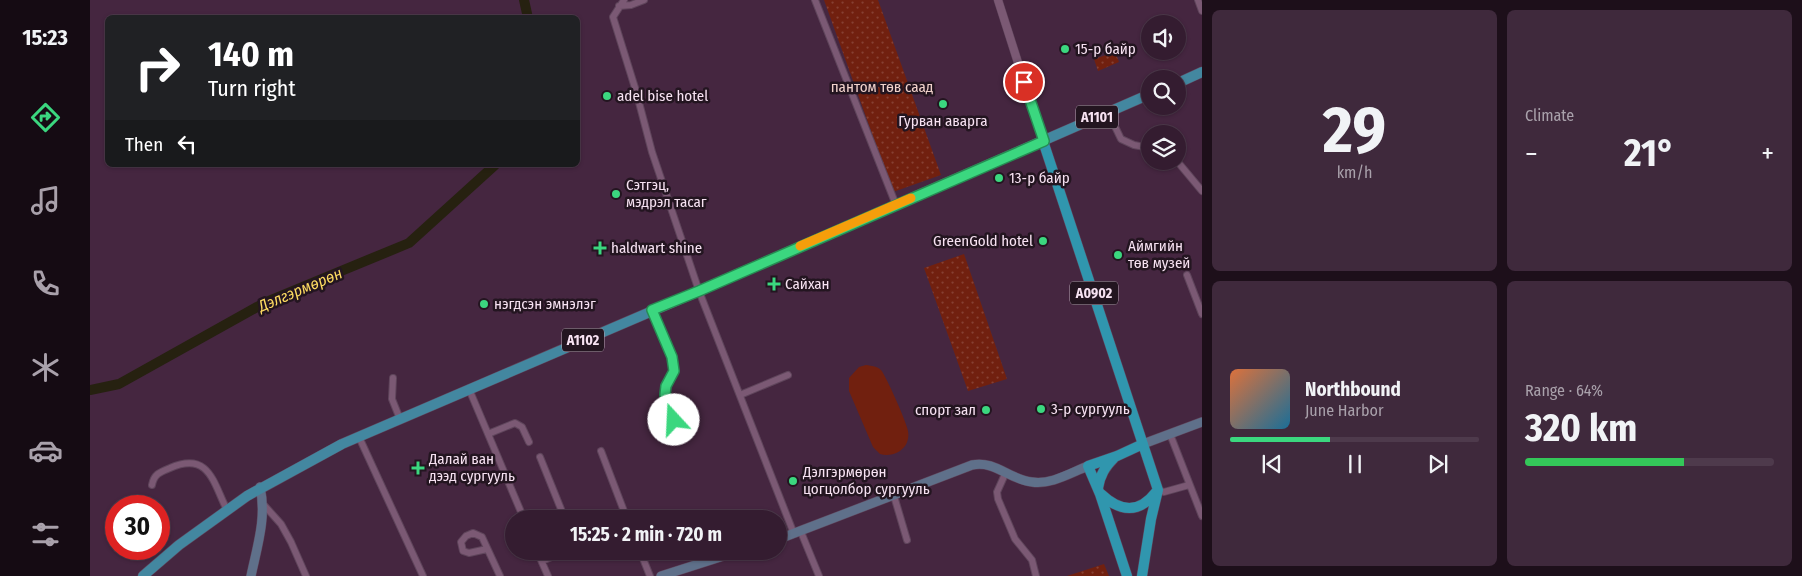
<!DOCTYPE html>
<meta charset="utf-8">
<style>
:root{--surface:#341c30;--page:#3f293c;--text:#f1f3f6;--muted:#a9a1ab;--line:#4e3a4c;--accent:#3bd77f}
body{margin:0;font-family:"Fira Sans Condensed",sans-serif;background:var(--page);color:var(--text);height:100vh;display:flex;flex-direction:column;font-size:19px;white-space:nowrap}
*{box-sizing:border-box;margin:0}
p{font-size:16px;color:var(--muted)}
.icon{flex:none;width:28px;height:28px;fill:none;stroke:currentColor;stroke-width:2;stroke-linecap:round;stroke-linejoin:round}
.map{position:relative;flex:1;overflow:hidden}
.panel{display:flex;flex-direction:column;gap:10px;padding:10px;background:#1d0f1a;width:600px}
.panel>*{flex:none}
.top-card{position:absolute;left:15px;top:15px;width:475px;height:152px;border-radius:8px;box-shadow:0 1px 4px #0004,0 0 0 1px var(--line);background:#202124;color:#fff;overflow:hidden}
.controls{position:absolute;left:1051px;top:15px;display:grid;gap:10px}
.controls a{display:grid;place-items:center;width:45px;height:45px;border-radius:50%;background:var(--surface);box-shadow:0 1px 4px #0004,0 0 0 1px var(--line);font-size:25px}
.speed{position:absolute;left:15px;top:495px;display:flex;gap:10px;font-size:25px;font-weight:700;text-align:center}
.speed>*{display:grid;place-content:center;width:65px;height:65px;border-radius:50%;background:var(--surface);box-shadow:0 1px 4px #0004,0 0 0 1px var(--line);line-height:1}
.speed .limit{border:8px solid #d22;background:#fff;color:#111}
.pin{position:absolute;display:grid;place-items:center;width:42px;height:42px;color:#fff;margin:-21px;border:2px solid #fff;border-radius:50%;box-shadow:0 1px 5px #0007}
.me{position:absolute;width:55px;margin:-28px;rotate:340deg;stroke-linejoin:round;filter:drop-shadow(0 0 4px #0008)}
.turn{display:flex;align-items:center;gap:18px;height:105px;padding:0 20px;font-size:22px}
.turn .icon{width:65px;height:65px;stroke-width:2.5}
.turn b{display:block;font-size:35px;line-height:42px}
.then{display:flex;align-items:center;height:48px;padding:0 20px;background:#0003;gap:10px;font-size:19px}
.big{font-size:38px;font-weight:700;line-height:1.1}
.panel .tile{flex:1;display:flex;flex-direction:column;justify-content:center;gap:8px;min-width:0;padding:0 18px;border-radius:8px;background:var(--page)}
.panel .dial{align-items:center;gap:0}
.dial b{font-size:65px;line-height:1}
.song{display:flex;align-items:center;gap:15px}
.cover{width:60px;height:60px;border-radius:8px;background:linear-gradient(135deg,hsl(20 70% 55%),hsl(200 70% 35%))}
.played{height:5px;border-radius:2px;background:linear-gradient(90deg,var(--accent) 40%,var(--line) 40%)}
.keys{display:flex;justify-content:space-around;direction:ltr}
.heat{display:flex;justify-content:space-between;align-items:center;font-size:28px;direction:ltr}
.charge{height:8px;border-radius:4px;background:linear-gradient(90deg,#34c759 64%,var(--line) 0)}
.panel .tiles{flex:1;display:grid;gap:10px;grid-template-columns:repeat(2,1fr)}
.trip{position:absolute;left:415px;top:510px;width:282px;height:50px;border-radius:25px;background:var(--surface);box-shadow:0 1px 4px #0004,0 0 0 1px var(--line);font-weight:700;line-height:50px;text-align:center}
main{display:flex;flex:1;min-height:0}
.tab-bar{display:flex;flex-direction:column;width:90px;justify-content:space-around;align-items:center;background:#150b13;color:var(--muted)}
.tab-bar .icon{width:35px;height:35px}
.tab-bar .active{color:var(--accent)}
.tab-bar b{font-size:22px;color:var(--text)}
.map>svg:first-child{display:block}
.park{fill:url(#park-dots)}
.pitch{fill:#71200f}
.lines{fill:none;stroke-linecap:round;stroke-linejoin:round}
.river{stroke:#262110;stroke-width:10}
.minor-casing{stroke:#5f455b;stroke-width:8}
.tertiary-casing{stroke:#5f455b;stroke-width:9}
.secondary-casing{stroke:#5f455b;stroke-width:10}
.primary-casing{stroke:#5f455b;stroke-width:11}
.trunk-casing{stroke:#5f455b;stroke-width:11}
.minor{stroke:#7b5974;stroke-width:6}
.tertiary{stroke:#7b5974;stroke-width:8}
.secondary{stroke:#5f708a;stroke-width:9}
.primary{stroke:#4387a0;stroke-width:10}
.trunk{stroke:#3096ae;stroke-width:10}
.route-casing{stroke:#268c53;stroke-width:12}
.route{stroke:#3bd77f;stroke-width:9}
.slow{stroke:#f59e0b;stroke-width:9}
.poi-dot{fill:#3bd77f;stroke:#231520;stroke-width:2}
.labels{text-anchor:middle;stroke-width:5;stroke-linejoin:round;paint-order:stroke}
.shield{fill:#231520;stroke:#b7a4b3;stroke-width:1}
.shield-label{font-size:14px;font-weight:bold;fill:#f7e2f2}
.poi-label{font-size:15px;fill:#f7e2f2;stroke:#231520;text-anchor:start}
.park-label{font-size:15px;fill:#f1d2cb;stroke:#231520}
.water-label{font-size:16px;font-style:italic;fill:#fddb61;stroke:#231520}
</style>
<main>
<nav class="tab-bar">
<b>15:23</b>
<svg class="icon active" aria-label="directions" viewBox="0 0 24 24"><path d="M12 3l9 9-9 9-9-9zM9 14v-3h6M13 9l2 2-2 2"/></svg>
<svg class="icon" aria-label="music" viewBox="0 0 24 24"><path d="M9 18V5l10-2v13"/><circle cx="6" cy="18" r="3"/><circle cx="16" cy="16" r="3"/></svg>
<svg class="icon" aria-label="phone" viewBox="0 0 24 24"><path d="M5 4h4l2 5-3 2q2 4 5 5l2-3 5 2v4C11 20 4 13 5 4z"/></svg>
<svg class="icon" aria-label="climate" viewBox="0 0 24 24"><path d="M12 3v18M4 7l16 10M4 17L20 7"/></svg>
<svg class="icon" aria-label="car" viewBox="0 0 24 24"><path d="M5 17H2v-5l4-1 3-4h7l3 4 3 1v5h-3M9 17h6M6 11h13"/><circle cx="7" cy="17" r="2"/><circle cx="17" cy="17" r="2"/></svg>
<svg class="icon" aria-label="filters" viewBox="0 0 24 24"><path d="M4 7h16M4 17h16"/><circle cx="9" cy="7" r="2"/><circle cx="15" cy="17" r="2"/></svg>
</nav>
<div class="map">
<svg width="1112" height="576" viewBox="0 0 1112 576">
<defs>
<pattern id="park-dots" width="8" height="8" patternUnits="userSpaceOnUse" patternTransform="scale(1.25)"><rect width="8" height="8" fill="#71200f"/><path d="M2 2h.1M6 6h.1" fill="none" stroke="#864032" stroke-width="1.8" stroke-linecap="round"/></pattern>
</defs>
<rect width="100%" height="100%" fill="#452640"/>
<path class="park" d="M734,0H788L851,175L803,192Z
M1025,52L1029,62L1008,71L1004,59Z
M874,254L917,379L878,391L834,268Z
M1014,564L1019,576H977Z"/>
<path class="pitch" d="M776,365C782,366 787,366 791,370C796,376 817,423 818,431C821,448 805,458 790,454L783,447L759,391V378L769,367Z"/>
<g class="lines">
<path class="river" d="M434,0L438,18
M0,390L29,384L176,302L319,243L405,165"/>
<defs>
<path id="minor" d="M534,0L523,17L546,91L562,152L609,291L704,534
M725,0L806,205
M1108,0L1112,11
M529,6L541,5L554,0
M1018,112L1031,139L1044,145L1060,148
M1087,161L1112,191
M1097,275L1112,314
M563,310L582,357L584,371L576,386L575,395L584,420
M303,378L302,399L310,419
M379,389L434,519
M650,395L698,375
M398,434L425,423L432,427L439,442
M1080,434L1112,516
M269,437L333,576
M511,451L537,519
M450,457L475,519
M916,472L907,492L908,499L925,539L942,560L946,576
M62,485C64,474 70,472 80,468C119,451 123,482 137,510
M1068,490L1074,492L1099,485
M804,496L817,540
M173,504L191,524L201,542L216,576
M711,532L729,576
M397,549L379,553L373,551L371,542L376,536L383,533L392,537L410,576
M447,551L458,576
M550,551L560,576
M452,561L475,551"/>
<path id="tertiary" d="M908,0L953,141"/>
<path id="secondary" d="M1053,444L1112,422
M689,539L882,465C905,460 920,480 942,482C961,485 980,473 998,466
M161,576C167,547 177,517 170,487
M571,576L649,551"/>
<path id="primary" d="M1088,83L1112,72
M53,576L89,545L157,496L252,444L609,291L1060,94"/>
<path id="trunk" d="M953,141L1068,490L1061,519L1052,576
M1008,488C1010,475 1015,467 1024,458
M1011,494C1030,512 1049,514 1066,492
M1037,576L1010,494L998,466L1027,456L1053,444"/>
</defs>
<use href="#minor" class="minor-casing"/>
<use href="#tertiary" class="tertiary-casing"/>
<use href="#secondary" class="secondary-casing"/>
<use href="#primary" class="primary-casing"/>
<use href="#trunk" class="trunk-casing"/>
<use href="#minor" class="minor"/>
<use href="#tertiary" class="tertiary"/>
<use href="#secondary" class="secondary"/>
<use href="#primary" class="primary"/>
<use href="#trunk" class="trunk"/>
</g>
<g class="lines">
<defs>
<path id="route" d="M584,420L575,395L576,386L584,371L582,357L562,310L609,291L954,141L934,82"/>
</defs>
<use href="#route" class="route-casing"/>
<use href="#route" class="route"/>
<path class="slow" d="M710,246L821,198"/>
</g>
<g class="poi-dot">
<circle cx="975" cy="49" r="5"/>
<circle cx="517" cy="96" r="5"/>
<circle cx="853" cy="104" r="5"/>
<circle cx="909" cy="178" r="5"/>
<circle cx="526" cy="194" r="5"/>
<circle cx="953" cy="241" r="5"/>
<path d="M507.5 240.5h5v5h5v5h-5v5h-5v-5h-5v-5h5z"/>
<circle cx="1028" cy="255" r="5"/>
<path d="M681.5 276.5h5v5h5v5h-5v5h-5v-5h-5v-5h5z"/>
<circle cx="394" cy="304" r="5"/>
<circle cx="951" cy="409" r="5"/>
<circle cx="896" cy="410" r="5"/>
<path d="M325.5 460.5h5v5h5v5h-5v5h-5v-5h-5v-5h5z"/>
<circle cx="703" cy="481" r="5"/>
</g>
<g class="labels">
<g class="shield">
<rect x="986" y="105.5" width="42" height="23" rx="4"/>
<rect x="980" y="281.5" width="48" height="23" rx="4"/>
<rect x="472" y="328.5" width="42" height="23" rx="4"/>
</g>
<g class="shield-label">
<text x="1007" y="122">A1101</text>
<text x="1004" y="298">A0902</text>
<text x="493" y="345">A1102</text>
</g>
<g class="poi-label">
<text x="985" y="54">15-р байр</text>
<text x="527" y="101">adel bise hotel</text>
<text x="853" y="126" text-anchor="middle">Гурван аварга</text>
<text x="919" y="183">13-р байр</text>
<text x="536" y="190">Сэтгэц,<tspan x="536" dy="17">мэдрэл тасаг</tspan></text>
<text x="943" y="246" text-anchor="end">GreenGold hotel</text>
<text x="1038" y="251">Аймгийн<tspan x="1038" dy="17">төв музей</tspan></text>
<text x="521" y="253">haldwart shine</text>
<text x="695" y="289">Сайхан</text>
<text x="404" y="309">нэгдсэн эмнэлэг</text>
<text x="961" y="414">3-р сургууль</text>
<text x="886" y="415" text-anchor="end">спорт зал</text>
<text x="339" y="464">Далай ван<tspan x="339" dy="17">дээд сургууль</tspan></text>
<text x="713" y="477">Дэлгэрмөрөн<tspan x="713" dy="17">цогцолбор сургууль</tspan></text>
</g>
<g class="park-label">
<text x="792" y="92">пантом төв саад</text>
</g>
<g class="water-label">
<text transform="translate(210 289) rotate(-23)" y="6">Дэлгэрмөрөн</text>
</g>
</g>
</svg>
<div class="controls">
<a><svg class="icon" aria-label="sound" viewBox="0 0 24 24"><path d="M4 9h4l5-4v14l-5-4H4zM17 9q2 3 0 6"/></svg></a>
<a><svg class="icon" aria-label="search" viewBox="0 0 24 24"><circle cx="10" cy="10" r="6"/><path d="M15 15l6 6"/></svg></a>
<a><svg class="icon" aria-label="layers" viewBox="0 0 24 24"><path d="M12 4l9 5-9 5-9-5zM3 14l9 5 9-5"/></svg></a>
</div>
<div class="speed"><div class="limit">30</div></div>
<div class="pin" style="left:934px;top:82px;background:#d93025"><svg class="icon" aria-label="arrive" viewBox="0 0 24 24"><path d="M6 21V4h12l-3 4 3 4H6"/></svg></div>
<svg class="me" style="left:584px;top:420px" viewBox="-20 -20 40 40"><circle r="19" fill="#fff"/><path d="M0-13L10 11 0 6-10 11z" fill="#3bd77f"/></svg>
<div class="trip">15:25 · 2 min · 720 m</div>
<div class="top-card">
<div class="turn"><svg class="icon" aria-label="right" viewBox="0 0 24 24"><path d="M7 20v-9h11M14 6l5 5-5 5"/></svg><div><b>140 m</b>Turn right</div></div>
<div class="then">Then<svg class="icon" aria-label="left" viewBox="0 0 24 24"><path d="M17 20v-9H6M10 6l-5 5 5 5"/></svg></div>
</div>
</div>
<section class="panel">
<div class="tiles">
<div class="tile dial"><b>29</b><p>km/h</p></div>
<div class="tile"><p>Climate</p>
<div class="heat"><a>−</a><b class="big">21°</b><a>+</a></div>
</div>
<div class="tile">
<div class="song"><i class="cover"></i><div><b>Northbound</b><p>June Harbor</p></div></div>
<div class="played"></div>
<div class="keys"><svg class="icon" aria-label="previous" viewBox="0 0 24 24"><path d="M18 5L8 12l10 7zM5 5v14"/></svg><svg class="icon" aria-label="pause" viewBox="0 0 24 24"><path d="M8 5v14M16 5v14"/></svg><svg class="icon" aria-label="next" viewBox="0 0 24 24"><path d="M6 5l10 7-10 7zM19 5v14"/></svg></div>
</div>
<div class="tile"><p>Range · 64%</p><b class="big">320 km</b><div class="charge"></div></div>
</div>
</section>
</main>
